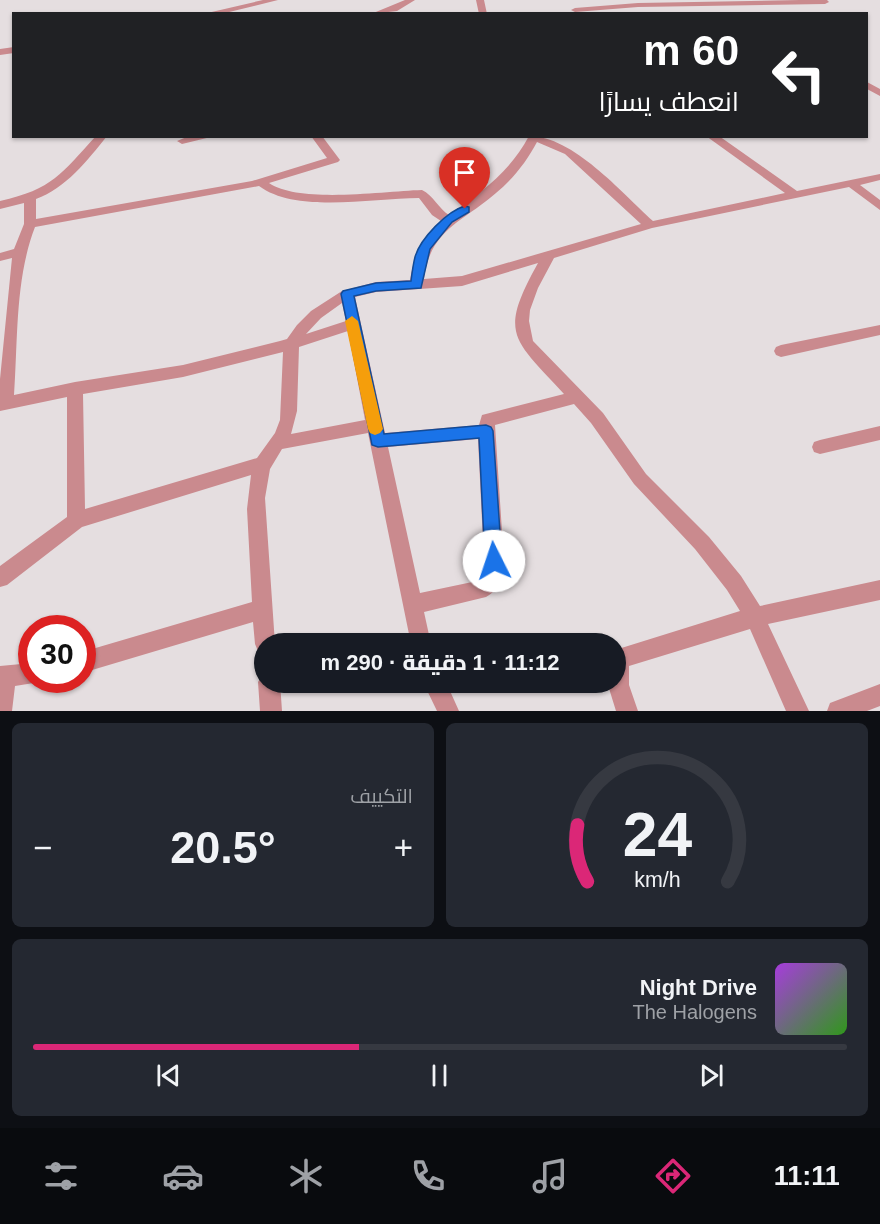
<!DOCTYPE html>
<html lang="ar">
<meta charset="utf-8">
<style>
:root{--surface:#171b24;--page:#242831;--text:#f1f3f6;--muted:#9ea1a6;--line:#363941;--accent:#db2777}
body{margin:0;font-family:Arial,Cairo,sans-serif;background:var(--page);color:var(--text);direction:rtl;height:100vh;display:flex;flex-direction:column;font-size:22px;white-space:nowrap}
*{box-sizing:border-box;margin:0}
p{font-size:20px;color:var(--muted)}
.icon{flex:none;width:33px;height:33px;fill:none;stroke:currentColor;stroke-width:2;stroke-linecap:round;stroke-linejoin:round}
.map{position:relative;height:711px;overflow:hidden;direction:ltr}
.details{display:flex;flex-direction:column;gap:12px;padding:12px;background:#0d0f14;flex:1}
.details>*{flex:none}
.top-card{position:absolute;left:12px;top:12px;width:856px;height:126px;border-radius:0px;box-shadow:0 2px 4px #0004;direction:rtl;background:#202124;color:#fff;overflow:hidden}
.speed{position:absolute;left:18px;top:615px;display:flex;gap:12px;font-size:30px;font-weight:700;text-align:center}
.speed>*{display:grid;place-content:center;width:78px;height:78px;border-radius:50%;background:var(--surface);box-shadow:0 2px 4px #0004;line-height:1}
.speed .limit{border:9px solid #d22;background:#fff;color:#111}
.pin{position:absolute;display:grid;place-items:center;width:51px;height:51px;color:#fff;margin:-62px -26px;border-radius:50% 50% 50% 0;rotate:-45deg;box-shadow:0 0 6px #0007}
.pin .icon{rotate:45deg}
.me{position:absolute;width:66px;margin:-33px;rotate:356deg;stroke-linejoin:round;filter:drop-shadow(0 0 4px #0008)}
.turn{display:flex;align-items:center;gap:21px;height:126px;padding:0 30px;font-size:27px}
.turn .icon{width:78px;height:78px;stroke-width:2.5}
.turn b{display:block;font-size:42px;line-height:51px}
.big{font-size:45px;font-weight:800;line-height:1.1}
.details .widget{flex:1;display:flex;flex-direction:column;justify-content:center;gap:9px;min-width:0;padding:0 21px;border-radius:9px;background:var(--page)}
.details .dial{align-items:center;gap:0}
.dial svg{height:156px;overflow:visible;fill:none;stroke:var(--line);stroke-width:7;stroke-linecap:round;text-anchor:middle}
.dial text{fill:var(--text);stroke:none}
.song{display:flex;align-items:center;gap:18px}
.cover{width:72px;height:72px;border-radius:9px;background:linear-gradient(135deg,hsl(280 70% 55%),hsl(110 70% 35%))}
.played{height:6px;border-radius:3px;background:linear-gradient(90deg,var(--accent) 40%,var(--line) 40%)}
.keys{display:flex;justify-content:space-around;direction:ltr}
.heat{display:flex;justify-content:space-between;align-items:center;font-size:33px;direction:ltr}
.details .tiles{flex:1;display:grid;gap:12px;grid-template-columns:1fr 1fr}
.widget:last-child{grid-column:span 2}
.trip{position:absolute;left:254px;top:633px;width:372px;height:60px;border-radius:30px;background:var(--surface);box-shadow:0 2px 4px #0004;font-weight:800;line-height:60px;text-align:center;direction:rtl}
.tab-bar{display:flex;height:96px;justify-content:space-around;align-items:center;background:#090b0e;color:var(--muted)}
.tab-bar .icon{width:42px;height:42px}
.tab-bar .selected{color:var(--accent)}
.tab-bar b{font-size:27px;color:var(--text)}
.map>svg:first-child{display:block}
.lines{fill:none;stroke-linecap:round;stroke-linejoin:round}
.minor{fill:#ca8a8e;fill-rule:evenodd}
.route{fill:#1a73e8;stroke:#114b97;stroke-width:1.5}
.slow{fill:#f59e0b}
</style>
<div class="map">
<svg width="880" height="711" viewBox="0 0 880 711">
<rect width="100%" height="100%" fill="#e5dee0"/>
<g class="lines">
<path class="minor" d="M263,0H278L221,14H203Z
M405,0H415L397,11L371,14Z
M476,0H484L487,14H479Z
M800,0H827L829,2L825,4L638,7L575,12L571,10L575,8L638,3Z
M14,47V53L0,55V49Z
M867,82L880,89V96L867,89Z
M96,136H107C87,161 66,188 36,199V219L252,181L327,158L311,136H322L340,160L338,162L269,183C300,204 384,191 422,190C433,195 439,209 449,215C481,192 510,172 529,136C573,136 621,192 653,221L785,193L706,136H719L797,191L880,174V180L860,185L880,200V210L849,187L652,228L554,258L538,288L530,310L529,321L533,341L603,413L646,474L709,537L741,576L760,606L880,580V600L768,624L809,711H786L750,629L629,666V685L638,711H616L607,682H615V650L740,611L727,590L695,549L634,484L591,423L574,404L495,425L504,562C502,576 500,590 486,597L424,612L431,644H411L368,433L282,449L270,469L265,498L275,644H264V654L258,651L255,644L253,622L82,673V652L252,602L247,509L251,475L82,527L7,585L0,587V566L67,517V397L0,411V379L12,258L0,261V253L14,249L24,224V203L0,209V201C53,189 61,174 96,136ZM537,142L565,154L641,224L462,276L424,279C430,229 463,222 496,193C513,179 527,161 537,142ZM259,186C297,214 373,198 419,198L432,215L441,221C422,237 414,256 410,280L376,282L342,291L311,311L297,325L287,339L280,341L183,365L75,382L14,395C18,339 15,279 35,227ZM538,263C498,335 513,338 564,394L482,415L479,425L385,433L355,297L376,292L462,286ZM342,303L346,321L306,334L321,318ZM348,331L365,420L291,434L297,411L299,347ZM283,352L280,420L275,433L257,458L85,509L83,394L183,377ZM478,439L484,562L482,575L477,581L420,593L388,447Z
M189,136H215L182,144L177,141Z
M880,325V335L781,357L776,355L774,351L776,347L781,345Z
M880,426V440L820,454L814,452L812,447L814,442L820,440Z
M32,663V680H40V682L15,686L12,711H0V666Z
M264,673V682H280L282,711H260L258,682Z
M423,682H446L459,711H437Z
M880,684V706L867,711H827L830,703Z"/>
</g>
<path class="route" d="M465,206L469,207V212L452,222L430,249L421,288L376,291L354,296L384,434L486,425L491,427L493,431L502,561L500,567L494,570L488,567L485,561L479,438L378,447L372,445L341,294L343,291L376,283L411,281C412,273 413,265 415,257C420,239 447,211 465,206Z"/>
<path class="slow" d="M352,316L358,321L383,429L380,433L375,435L370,433L368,429L345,321Z"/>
</svg>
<div class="speed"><div class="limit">30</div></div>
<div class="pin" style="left:465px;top:209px;background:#d93025"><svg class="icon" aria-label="arrive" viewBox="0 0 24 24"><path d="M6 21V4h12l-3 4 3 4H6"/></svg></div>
<svg class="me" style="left:494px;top:561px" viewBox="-20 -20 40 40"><circle r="19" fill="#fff"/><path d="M0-13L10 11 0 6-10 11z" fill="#1a73e8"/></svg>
<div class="trip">11:12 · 1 دقيقة · 290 m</div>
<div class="top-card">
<div class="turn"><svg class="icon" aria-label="left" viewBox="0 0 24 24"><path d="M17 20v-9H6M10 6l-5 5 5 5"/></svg><div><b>60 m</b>انعطف يسارًا</div></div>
</div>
</div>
<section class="details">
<div class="tiles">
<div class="widget dial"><svg viewBox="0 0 100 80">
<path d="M14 69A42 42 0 1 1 86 69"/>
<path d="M14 69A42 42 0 0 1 9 40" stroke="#db2777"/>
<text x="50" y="56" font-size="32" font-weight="700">24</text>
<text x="50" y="72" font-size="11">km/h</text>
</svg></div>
<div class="widget"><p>التكييف</p>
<div class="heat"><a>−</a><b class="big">20.5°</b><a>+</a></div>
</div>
<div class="widget">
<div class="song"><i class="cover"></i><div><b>Night Drive</b><p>The Halogens</p></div></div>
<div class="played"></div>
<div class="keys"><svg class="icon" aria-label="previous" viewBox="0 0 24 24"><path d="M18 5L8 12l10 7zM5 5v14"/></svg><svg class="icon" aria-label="pause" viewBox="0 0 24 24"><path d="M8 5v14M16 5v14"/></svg><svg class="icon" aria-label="next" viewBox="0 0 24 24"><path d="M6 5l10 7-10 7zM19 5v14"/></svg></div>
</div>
</div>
</section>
<nav class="tab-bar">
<b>11:11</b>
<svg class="icon selected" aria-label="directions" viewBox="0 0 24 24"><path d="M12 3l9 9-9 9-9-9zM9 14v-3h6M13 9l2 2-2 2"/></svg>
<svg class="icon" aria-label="music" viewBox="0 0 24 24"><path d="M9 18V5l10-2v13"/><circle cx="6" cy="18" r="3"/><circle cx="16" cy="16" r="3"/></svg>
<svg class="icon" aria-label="phone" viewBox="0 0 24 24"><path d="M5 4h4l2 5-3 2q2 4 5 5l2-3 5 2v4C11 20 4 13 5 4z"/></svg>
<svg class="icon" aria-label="climate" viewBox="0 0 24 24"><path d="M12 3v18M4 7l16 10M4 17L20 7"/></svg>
<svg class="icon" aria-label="car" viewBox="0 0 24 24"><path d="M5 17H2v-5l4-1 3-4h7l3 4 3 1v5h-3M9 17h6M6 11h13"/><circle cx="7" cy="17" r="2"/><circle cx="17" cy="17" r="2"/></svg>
<svg class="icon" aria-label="filters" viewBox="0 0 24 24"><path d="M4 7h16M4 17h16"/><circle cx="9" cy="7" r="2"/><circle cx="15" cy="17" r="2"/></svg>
</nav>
